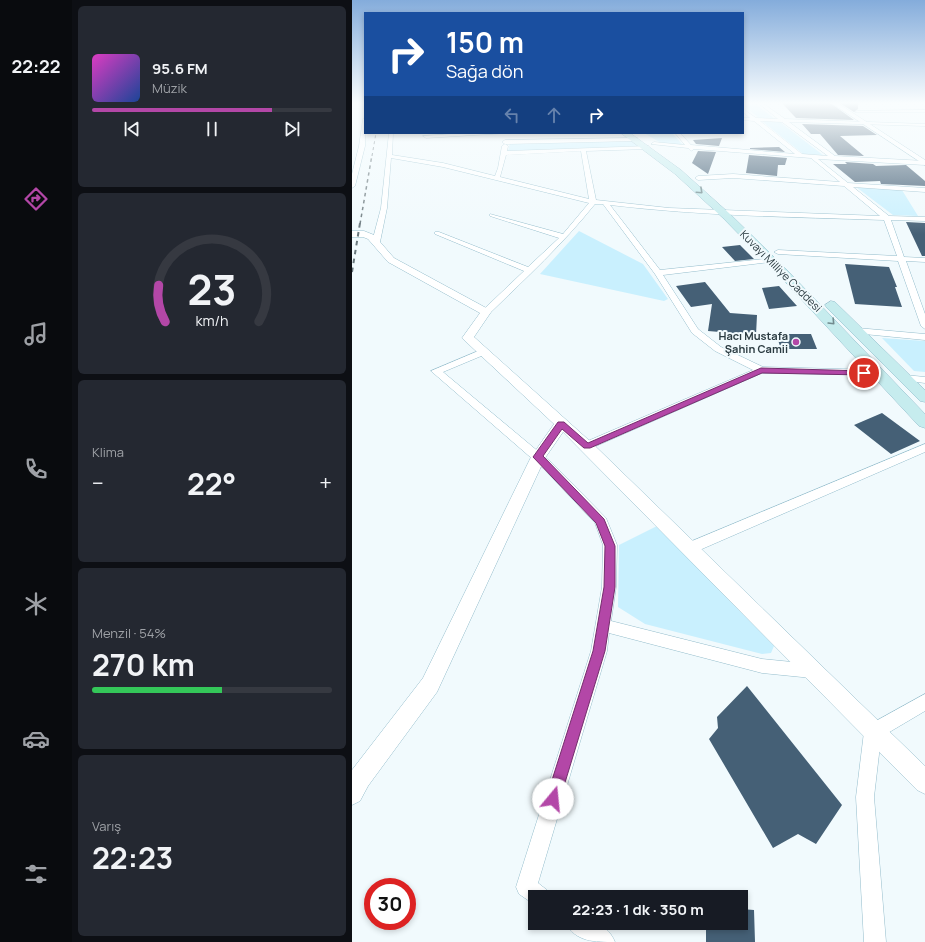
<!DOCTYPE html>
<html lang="tr">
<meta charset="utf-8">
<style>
:root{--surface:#171b24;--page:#242831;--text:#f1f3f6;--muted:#9ea1a6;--line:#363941;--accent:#b347a7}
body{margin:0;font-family:Manrope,sans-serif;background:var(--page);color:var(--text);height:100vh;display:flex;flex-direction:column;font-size:15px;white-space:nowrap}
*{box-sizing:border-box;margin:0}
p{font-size:13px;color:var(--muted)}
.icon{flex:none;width:22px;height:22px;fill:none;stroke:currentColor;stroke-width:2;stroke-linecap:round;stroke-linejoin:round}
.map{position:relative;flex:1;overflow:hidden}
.drawer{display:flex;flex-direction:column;gap:6px;padding:6px;background:#0d0f14;width:280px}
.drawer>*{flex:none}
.banner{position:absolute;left:12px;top:12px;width:380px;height:122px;border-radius:0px;box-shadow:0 2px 6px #0003;background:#1a4fa0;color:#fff;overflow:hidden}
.speed{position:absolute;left:12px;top:878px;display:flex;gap:8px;font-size:20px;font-weight:700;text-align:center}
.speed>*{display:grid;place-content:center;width:52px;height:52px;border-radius:50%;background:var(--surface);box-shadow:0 2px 6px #0003;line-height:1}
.speed .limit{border:6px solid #d22;background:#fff;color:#111}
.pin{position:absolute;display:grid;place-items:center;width:34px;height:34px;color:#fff;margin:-17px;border:2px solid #fff;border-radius:50%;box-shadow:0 1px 4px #0007}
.me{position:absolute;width:44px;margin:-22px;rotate:17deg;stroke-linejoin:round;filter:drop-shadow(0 0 3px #0008)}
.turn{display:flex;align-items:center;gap:14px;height:84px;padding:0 16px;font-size:18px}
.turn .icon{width:52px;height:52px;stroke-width:2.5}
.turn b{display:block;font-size:28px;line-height:34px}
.lanes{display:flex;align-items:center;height:38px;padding:0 16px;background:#0003;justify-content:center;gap:20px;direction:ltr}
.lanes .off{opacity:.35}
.big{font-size:30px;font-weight:700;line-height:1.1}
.drawer .tile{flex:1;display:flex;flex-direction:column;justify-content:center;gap:6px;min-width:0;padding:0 14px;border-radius:6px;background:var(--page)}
.drawer .dial{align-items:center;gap:0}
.dial svg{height:104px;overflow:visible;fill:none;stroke:var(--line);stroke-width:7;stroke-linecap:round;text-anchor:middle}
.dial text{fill:var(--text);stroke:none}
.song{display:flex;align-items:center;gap:12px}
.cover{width:48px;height:48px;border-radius:6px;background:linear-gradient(135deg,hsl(310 70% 55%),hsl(220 70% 35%))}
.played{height:4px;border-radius:2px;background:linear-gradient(90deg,var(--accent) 75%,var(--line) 75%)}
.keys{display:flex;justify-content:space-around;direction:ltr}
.heat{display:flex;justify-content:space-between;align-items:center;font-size:22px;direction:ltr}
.charge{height:6px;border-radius:3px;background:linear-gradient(90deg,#34c759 54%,var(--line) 0)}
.trip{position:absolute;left:176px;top:890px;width:220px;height:40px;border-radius:0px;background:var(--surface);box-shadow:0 2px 6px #0003;font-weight:700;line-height:40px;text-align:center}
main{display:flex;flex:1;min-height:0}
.tab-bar{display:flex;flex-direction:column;width:72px;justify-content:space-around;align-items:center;background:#090b0e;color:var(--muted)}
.tab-bar .icon{width:28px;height:28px}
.tab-bar .selected{color:var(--accent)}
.tab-bar b{font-size:18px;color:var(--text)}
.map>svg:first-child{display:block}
.green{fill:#c9f0fe}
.building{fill:#456076}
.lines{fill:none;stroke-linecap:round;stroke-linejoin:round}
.minor-casing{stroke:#94bdcc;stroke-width:1}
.tertiary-casing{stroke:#94bdcc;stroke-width:1}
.secondary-casing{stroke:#94bdcc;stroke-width:1}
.minor{fill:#fff;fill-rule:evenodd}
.tertiary{fill:#fff;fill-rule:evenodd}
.secondary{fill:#c6ecee;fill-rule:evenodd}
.rail-far2{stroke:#6a787d;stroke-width:1;stroke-dasharray:3 3;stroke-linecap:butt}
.rail-far1{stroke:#6a787d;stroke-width:1.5;stroke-dasharray:3.5 3.5;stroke-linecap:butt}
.rail{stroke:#6a787d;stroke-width:2;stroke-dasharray:4.5 4.5;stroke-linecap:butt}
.oneway{stroke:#718b8f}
.route{fill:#b347a7;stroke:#742e6d}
.poi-dot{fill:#b347a7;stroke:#f1fafd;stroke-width:1.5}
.labels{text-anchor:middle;stroke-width:4;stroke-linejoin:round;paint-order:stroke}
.far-street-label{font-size:11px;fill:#2b3b41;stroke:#f1fafd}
.far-poi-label{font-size:11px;font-weight:bold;fill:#2b3b41;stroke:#f1fafd;text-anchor:end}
</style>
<main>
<nav class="tab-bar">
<b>22:22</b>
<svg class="icon selected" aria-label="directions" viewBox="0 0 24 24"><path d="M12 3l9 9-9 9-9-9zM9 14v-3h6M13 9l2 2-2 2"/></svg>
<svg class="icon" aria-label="music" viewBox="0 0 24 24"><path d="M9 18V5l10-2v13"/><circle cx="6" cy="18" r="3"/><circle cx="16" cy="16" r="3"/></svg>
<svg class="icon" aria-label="phone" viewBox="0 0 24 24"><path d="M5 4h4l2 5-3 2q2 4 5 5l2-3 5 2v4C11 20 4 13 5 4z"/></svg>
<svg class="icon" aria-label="climate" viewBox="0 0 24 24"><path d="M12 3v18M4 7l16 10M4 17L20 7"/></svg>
<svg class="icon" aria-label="car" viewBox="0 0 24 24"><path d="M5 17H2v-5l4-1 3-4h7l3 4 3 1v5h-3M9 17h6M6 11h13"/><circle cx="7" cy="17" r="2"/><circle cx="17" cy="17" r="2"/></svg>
<svg class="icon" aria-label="filters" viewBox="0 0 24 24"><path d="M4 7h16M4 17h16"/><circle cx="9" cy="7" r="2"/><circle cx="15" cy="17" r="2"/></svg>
</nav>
<section class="drawer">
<div class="tile">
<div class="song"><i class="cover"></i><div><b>95.6 FM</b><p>Müzik</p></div></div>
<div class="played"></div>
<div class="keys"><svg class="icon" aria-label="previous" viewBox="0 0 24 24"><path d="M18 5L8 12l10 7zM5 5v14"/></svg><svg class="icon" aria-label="pause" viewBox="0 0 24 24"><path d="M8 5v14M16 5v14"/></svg><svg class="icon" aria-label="next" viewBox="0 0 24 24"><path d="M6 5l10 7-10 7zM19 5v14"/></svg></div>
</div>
<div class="tile dial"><svg viewBox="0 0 100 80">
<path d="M14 69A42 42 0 1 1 86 69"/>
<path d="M14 69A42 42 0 0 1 9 41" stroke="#b347a7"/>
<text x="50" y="56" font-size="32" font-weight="700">23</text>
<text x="50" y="72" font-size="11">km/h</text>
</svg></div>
<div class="tile"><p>Klima</p>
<div class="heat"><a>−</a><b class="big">22°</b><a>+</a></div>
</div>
<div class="tile"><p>Menzil · 54%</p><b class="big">270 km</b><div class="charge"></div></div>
<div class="tile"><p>Varış</p><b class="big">22:23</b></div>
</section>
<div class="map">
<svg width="573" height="942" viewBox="0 0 573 942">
<rect width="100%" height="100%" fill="#f1fafd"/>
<path class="green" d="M391,102H401L423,119L407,118L391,105Z
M411,122H428L471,155L451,154Z
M292,133H320L331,145L309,143Z
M281,140L288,146L156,151L158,143Z
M504,187L550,190L566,216L541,215Z
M227,231L291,264L316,299L312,301L188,274Z
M530,338L573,341V372L562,371Z
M305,526L422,646L419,653L410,654L293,624L266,607L267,545Z"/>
<path class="building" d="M429,102H477L502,120L444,118Z
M486,102H506V109L502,112Z
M450,124L511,126L525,135L488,136L512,156L486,155L468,134H459Z
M370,138L367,146L344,144L341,140Z
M427,147L433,152L398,149V148Z
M346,151L364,152L356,174L340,163Z
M397,155L435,158L433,165H426L425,176L394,173Z
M493,162L521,164L524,166L554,165L573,181V186L529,184L528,181L503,182L481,164H495Z
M554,222L573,223V256H570Z
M388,245L402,259L383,261L370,247Z
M493,264L537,267L545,287H543L550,307L503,304Z
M353,282L378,313L405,315L404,335L356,331L360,304L339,307L324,286Z
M427,286L445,306L417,309L410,288Z
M424,334H459L465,349H429Z
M530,413L568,441L539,454L502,425Z
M395,686L490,805L464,844L446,834L421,848L357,739L366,728L365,717Z
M389,909L402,910L403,942H354V923H389Z"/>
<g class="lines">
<defs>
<path id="minor" d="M405,102H409L433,119L573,124V126L437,122L483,156L573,161V165L466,159L496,183L573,188V192L501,187L537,216L573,217V221L539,220L552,257L573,258V262L554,261L573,314V329L569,326L546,261L426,254L422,252L426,250L545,256L532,220C441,217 349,216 258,205L308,270L421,258L422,260L418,262L311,275L346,329L369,347L411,367L527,370L531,371L532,373L531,375L410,373L235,450L231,449L229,446L231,443L401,370L363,351L340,333L303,274L251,204H243C210,245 175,277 137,314H131V310L172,271L83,234V232H87L176,267L207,238L138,216V214L211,234L237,203L91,167L39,158L35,208L28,242L24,244L20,242L29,208L37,133H41L40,155L91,163L143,176L146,168L150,146L153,144L156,146L155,151L297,146L295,149L234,151L244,200L317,208L528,216L492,186L381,178L346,180L343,178L346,176L381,174L488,182L459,158L342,149L339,151L336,148L299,144L302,142L333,145L323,133H328L339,145L443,154L402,121L391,120V118H398L391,112V109L404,118L426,119ZM408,121L430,122L476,156L450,154ZM229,151L237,199L148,177L154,155Z
M573,110V112H503L505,111Z
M13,118V146L3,186L0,188V174L7,146L11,119Z
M114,133H156L74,138L71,136Z
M285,138L283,141L153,144L150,142L153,140Z
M505,328L573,334V340L502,333L500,331Z
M131,349L134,350V354L91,372L200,463L254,518L265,545L264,587L259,621L410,659L460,664L466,666L468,671L466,676L460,678L410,673L257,633L255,651L186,883L195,890L198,897H183V905L167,894L164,887L239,651L250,587L251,545L243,523L192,469L79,371Z
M553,375L573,377V383L549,380L548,378L549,376Z
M573,444V452L343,552L338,553L333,552L331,548L333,544Z
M573,694V711L529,737L522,797L534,942H512L504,797L512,732L515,726Z
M214,923C234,923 254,920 263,942C243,942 223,942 214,923Z"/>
<path id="tertiary" d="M478,102H484L573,160V165Z
M0,231H12L22,235L42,258L138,310L139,312L122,337L240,443L573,766V794L565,790L211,432L193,458L85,692L16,786L8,801L0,805V770L71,678L179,457L202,424L110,338L128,313L36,262L16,239L11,237H0Z"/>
<path id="secondary" d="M269,133H278L329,170L378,214L431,266L573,414V428L567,426L423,271L371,218L323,174Z
M479,301L483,302L573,390V402L568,401L475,308L473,305Z"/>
</defs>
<use href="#minor" class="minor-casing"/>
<use href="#tertiary" class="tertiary-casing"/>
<use href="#secondary" class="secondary-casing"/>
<use href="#minor" class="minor"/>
<use href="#tertiary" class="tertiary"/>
<use href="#secondary" class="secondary"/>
<path class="rail-far2" d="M20,156L24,133"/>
<path class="rail-far1" d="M8,224L20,155"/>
<path class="rail" d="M0,272L8,223"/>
</g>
<defs><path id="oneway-chevron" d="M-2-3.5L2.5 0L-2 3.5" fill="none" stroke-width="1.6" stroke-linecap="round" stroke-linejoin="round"/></defs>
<g class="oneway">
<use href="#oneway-chevron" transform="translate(348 191) rotate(43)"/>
<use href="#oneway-chevron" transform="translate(480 322) rotate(46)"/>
</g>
<linearGradient id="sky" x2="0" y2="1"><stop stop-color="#84acdb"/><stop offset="0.44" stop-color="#f9fdfe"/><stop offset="1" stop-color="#f9fdfe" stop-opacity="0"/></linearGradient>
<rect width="573" height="234" fill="url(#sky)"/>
<path class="route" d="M409,368L512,371L516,373L512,375L410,373L238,448H232L210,429L191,456L252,519L263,546V587L253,651L208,799L206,804L201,806L196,804L194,799L241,651L252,587L253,546L244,523L181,457L206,422H212L236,443Z"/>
<circle class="poi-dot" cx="444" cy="342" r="4"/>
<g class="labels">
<g class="far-street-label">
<text transform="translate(429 271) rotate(45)" y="4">Kuvayı Milliye Caddesi</text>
</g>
<g class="far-poi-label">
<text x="436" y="340">Hacı Mustafa<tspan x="436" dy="13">Şahin Camii</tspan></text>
</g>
</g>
</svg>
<div class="speed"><div class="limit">30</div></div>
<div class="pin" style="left:512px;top:373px;background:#d93025"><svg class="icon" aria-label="arrive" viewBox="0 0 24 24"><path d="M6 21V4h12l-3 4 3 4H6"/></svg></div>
<svg class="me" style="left:201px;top:799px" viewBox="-20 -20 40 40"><circle r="19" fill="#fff"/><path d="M0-13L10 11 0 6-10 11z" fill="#b347a7"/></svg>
<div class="trip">22:23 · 1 dk · 350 m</div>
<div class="banner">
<div class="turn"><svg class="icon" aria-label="right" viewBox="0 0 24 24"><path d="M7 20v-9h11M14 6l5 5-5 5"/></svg><div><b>150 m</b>Sağa dön</div></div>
<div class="lanes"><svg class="icon off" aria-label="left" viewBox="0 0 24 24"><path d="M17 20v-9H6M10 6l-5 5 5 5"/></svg><svg class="icon off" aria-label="ahead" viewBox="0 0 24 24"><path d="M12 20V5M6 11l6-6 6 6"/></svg><svg class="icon" aria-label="right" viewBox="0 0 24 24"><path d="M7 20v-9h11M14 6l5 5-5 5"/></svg></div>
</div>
</div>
</main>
